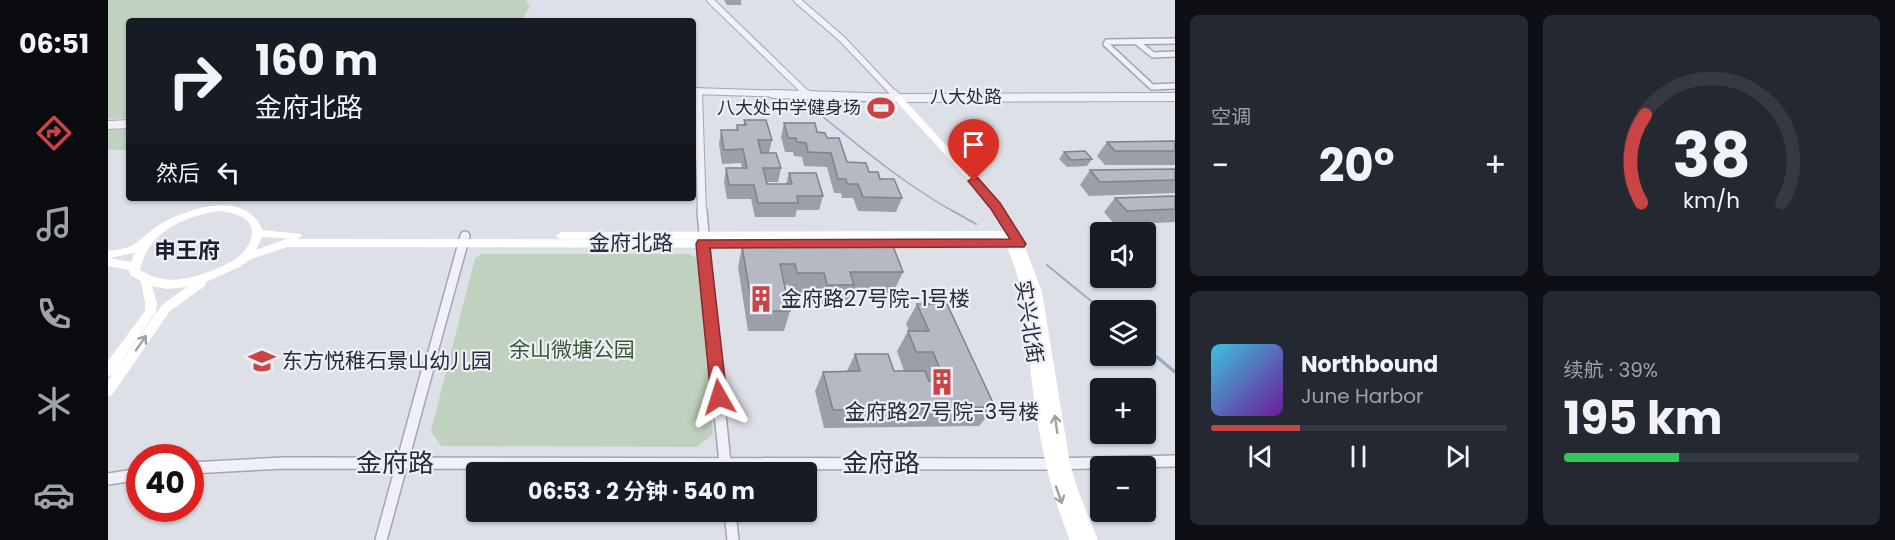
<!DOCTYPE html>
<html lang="zh">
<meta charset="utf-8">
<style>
:root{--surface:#171b24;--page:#242831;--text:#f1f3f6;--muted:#9ea1a6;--line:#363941;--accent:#cb4445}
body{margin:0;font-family:Poppins,"Noto Sans SC",sans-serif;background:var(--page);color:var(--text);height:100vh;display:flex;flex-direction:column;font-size:22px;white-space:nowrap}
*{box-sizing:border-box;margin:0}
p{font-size:20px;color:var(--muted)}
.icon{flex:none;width:33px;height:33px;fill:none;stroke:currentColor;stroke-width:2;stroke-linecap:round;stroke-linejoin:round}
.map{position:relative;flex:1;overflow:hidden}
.side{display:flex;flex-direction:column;gap:15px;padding:15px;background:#0d0f14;width:720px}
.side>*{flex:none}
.top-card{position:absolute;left:18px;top:18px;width:570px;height:183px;border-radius:6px;box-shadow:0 2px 4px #0004;background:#171b24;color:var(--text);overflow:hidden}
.tools{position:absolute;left:982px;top:222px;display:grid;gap:12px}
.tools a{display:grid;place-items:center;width:66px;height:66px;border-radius:6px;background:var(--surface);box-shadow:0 2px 4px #0004;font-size:30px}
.speed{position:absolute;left:18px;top:444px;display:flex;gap:12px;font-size:30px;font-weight:700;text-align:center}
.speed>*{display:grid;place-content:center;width:78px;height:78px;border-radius:50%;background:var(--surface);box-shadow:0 2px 4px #0004;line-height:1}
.speed .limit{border:9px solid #d22;background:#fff;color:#111}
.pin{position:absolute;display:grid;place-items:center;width:51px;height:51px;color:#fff;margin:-62px -26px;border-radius:50% 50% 50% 0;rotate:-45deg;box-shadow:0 0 6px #0007}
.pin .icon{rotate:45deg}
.me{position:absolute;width:66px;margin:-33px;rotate:354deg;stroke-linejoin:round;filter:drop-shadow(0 0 4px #0008)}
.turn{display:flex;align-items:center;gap:21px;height:126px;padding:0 30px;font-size:27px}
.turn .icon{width:78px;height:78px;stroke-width:2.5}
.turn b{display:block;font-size:42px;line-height:51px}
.then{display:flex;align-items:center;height:57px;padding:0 30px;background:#0003;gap:12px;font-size:22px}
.big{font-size:45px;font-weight:700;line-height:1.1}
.side .tile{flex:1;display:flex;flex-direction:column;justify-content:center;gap:9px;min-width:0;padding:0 21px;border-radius:9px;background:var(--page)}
.side .dial{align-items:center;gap:0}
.dial svg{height:156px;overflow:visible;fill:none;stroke:var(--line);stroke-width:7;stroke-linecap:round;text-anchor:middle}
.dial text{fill:var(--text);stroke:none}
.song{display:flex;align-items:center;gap:18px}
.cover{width:72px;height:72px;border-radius:9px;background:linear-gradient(135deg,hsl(190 70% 55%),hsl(280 70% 35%))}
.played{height:6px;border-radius:3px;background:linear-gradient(90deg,var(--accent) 30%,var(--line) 30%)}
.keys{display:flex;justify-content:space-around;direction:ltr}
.heat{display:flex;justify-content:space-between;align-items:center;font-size:33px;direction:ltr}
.charge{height:9px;border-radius:4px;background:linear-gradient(90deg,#34c759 39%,var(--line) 0)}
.side .tiles{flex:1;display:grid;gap:15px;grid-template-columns:repeat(2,1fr)}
.trip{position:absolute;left:358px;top:462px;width:351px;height:60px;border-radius:6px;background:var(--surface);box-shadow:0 2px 4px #0004;font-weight:700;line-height:60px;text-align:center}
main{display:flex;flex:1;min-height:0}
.tabs{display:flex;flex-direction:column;width:108px;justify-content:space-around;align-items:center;background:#090b0e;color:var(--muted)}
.tabs .icon{width:42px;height:42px}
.tabs .active{color:var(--accent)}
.tabs b{font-size:27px;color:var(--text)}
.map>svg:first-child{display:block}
.green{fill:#c1d1bf}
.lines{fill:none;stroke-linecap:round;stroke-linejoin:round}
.stream-far2{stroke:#99a9c7;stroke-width:1.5}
.stream-far1{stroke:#99a9c7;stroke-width:2}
.stream{stroke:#99a9c7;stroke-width:3}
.minor-casing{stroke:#a3a6b1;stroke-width:8}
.tertiary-far3-casing{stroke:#a3a6b1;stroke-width:8}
.tertiary-far2-casing{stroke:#a3a6b1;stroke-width:10}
.tertiary-far1-casing{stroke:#a3a6b1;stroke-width:12}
.tertiary-casing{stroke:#a3a6b1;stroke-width:14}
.minor{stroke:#f0f1f6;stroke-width:5}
.tertiary-far3{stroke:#f0f1f6;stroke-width:6}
.tertiary-far2{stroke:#f0f1f6;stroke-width:8}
.tertiary-far1{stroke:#f0f1f6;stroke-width:9}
.tertiary{stroke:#f0f1f6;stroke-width:11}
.secondary{fill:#fff;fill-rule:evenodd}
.wall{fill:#9c9fa9}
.building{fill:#b5b9c4;stroke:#7f8289;stroke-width:1.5}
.oneway{stroke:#9ea0a8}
.route{fill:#cb4445;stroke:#842c2d;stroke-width:1.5}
.labels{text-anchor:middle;stroke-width:4.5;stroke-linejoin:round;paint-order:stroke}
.far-street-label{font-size:18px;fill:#272c3d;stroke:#edeff5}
.far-poi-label{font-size:18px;fill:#272c3d;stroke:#edeff5;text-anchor:end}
.street-label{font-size:21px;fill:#272c3d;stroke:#edeff5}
.poi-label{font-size:21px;fill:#272c3d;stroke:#edeff5;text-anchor:start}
.park-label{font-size:21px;fill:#375935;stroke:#edeff5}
.neighbourhood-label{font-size:22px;font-weight:bold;fill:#1a1e2e;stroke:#edeff5}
.near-street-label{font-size:26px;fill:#272c3d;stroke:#edeff5}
</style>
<main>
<nav class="tabs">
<b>06:51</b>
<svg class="icon active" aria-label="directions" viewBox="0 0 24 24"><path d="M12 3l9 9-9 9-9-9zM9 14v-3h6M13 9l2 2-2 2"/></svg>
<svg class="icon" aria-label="music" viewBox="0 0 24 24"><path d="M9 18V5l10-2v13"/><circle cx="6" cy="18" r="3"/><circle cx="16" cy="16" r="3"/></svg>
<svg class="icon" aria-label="phone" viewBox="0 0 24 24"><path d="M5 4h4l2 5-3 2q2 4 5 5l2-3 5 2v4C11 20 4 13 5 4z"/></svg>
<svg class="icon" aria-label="climate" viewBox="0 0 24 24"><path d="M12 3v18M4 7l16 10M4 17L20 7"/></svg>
<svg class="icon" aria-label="car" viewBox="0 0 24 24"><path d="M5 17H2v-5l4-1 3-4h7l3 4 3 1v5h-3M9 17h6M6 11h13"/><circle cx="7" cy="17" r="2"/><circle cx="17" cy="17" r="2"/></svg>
</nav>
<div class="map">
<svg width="1067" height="540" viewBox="0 0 1067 540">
<rect width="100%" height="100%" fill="#dee0e7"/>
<path class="green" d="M0,0H418L422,7L413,21H21V118L0,119Z
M21,129V150H0V130Z
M374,254H581L589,258L605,434L589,447L333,446L323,431L367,258Z"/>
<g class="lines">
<path class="stream-far2" d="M703,107C751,146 794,183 848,213"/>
<path class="stream-far1" d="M845,211L868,224
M939,265L994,310
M1038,348L1051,359"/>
<path class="stream" d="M1049,357L1067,372"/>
<defs>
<path id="minor" d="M1067,41L999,42L998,44L1044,87L1067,86
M1029,42L1045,55L1067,54"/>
<path id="tertiary-far3" d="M602,0L700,95
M689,0L734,39L787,95
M585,91L709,95
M590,91V95"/>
<path id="tertiary-far2" d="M590,94L594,213
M665,94L790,98L1067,97
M699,94L701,96
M786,94L790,98
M0,125L21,124"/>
<path id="tertiary-far1" d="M594,211L607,359
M323,359L357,236"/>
<path id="tertiary" d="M606,357L618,472
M82,468L175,463L943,464L1067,461
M0,479L32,474
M622,512L625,540
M273,540L323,357"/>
</defs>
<use href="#minor" class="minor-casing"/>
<use href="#tertiary-far3" class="tertiary-far3-casing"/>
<use href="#tertiary-far2" class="tertiary-far2-casing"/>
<use href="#tertiary-far1" class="tertiary-far1-casing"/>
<use href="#tertiary" class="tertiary-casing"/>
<use href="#minor" class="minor"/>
<use href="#tertiary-far3" class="tertiary-far3"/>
<use href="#tertiary-far2" class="tertiary-far2"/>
<use href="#tertiary-far1" class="tertiary-far1"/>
<use href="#tertiary" class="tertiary"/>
<path class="secondary" d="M787,96H793L880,191L912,234L934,292L962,464L971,493L990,540H962C942,492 932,443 925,392C919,345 920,292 899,248L179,247L141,260L131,267L98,282L97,286L62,311L4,395L0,396V381L54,305L79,287L59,289L44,286L49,303L48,312L4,375L0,376V361L37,311V303L33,281L22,275L21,270L0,266V251C7,250 16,249 23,246C35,239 43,229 56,222C84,207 139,190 154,230L193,234L194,236L189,239L896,240L895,238L453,240L448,236L453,232L899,231L874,195L787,100ZM110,211C130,213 152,219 141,244C138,249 134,254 129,258C124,262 118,264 112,267C85,279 59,287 32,270C41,231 73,218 110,211ZM154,237L188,239H178L148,250ZM27,252L23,262L1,258L25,253Z"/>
</g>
<path class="wall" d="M616,0H633V5H619Z
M636,120L664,140L661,153L673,168L670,182H658L659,184H678L681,173L715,196L711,210H689L687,217H647L643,199H619L616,182L618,168H634L633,163L614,164L611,144L613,130H628L629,125H636Z
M676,123L709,132L719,138L739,162L761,172L772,179L794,198L788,212L750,211L745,198H734L733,193H726L719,167L696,166L694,157L686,156L685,152H677L673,137Z
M1067,141V165H997L989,156L999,142Z
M956,152L984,159L979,166L959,167L951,159Z
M1067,169V193L981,196L972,185L982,170Z
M1067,196V222L1007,225L996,212L1007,198Z
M634,246L795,272L785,293H743L738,306H712L709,293H683L681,285H677L682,311L676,331H640L630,267Z
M809,304L887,407L871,426L716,428L707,391L715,372L739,371L747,354L786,371H796L789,351L800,331H801L798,324Z"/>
<path class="building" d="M636,120H658L664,140H650L653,153H668L673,168H655L659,184H684L681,173H708L715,196H689L690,203H650L646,185H621L618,168H639L635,149L616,150L613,130H630L629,125H638Z
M676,123H707L709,132L717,133L719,138H731L739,162L758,163L761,172H770L772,179H786L794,198L755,197L750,184H739L738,179H730L723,153L700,152L698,143L689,142L688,138H680Z
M1067,141V151H1007L999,142Z
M977,151L984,159L963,160L956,152Z
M1067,169V180L992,182L982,170Z
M1067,196V209L1019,211L1007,198Z
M634,246H785L795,272H742L746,285H719L716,273H689L687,264H672L682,311H645Z
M809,304H839L887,407L725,410L715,372L752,371L747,354H780L786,371H817L821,381H837L825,352H808L800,331H821Z"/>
<defs><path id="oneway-shaft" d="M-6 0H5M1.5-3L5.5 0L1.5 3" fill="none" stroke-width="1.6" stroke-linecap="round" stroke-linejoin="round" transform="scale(1.5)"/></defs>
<g class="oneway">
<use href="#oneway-shaft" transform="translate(33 343) rotate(-55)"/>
<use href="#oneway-shaft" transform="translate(948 424) rotate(-98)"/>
<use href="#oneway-shaft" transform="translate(951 495) rotate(71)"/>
</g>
<path class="route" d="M866,177L870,178L892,203L918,244L916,247L602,248L619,397L616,402L611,404L605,402L603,397L588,244L590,240L902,239L883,209L860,181Z"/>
<defs>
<symbol id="stadium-bare" viewBox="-9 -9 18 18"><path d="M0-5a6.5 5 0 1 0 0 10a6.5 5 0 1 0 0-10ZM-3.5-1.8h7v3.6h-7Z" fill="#cb4445" stroke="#edeff5" stroke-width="2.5" paint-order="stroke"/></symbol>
<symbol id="building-bare" viewBox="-9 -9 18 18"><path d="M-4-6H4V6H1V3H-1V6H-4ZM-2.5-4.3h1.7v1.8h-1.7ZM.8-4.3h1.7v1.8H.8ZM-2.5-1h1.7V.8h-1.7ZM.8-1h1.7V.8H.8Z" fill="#cb4445" stroke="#edeff5" stroke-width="2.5" paint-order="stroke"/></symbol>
<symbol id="school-bare" viewBox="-9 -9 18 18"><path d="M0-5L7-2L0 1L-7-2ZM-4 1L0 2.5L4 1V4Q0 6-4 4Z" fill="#cb4445" stroke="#edeff5" stroke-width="2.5" paint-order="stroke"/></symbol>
</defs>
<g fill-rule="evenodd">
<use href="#stadium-bare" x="754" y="89" width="38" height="38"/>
<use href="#building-bare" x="634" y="280" width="38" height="38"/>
<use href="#school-bare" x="135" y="342" width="38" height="38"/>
<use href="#building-bare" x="815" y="363" width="38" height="38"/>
</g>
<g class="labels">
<g class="far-street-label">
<text x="858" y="103">八大处路</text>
</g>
<g class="far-poi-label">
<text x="753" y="114">八大处中学健身场</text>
</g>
<g class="street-label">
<text x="523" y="250">金府北路</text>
<text transform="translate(921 322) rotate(81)" y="7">实兴北街</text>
</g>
<g class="poi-label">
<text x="673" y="306">金府路27号院-1号楼</text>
<text x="174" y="368">东方悦稚石景山幼儿园</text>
<text x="834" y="419" text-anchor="middle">金府路27号院-3号楼</text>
</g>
<g class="park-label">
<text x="464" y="357">余山微塘公园</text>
</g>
<g class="neighbourhood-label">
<text x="79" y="258">申王府</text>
</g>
<g class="near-street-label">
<text x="287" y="472">金府路</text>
<text x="773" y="472">金府路</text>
</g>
</g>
</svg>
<div class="tools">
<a><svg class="icon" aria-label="sound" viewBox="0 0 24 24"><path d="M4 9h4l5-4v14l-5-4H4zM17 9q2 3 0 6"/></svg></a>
<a><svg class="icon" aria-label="layers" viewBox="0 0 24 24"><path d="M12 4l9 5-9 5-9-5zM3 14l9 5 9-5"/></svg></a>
<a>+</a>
<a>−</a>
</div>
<div class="speed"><div class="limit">40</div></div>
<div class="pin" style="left:866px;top:181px;background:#d93025"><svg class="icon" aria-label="arrive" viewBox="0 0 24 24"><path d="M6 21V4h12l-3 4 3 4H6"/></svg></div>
<svg class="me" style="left:611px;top:397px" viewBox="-20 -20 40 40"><path d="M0-17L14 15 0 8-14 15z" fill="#cb4445" stroke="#fff" stroke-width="4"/></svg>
<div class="trip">06:53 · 2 分钟 · 540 m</div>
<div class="top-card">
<div class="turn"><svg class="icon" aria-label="right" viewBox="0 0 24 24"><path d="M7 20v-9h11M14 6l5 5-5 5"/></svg><div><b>160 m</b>金府北路</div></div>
<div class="then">然后<svg class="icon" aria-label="left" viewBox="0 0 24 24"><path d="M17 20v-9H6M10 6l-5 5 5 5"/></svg></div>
</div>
</div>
<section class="side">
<div class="tiles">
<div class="tile"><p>空调</p>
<div class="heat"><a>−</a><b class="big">20°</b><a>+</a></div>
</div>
<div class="tile dial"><svg viewBox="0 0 100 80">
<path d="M14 69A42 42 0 1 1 86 69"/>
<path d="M14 69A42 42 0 0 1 16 24" stroke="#cb4445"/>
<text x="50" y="56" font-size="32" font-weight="700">38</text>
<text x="50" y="72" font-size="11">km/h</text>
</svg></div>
<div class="tile">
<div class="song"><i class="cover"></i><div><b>Northbound</b><p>June Harbor</p></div></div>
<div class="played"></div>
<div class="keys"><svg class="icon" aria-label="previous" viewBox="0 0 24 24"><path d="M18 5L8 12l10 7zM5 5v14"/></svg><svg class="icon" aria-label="pause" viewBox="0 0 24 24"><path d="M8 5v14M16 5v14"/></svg><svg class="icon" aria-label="next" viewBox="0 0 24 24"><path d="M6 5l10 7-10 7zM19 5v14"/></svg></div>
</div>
<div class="tile"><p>续航 · 39%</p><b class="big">195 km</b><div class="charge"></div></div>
</div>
</section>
</main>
